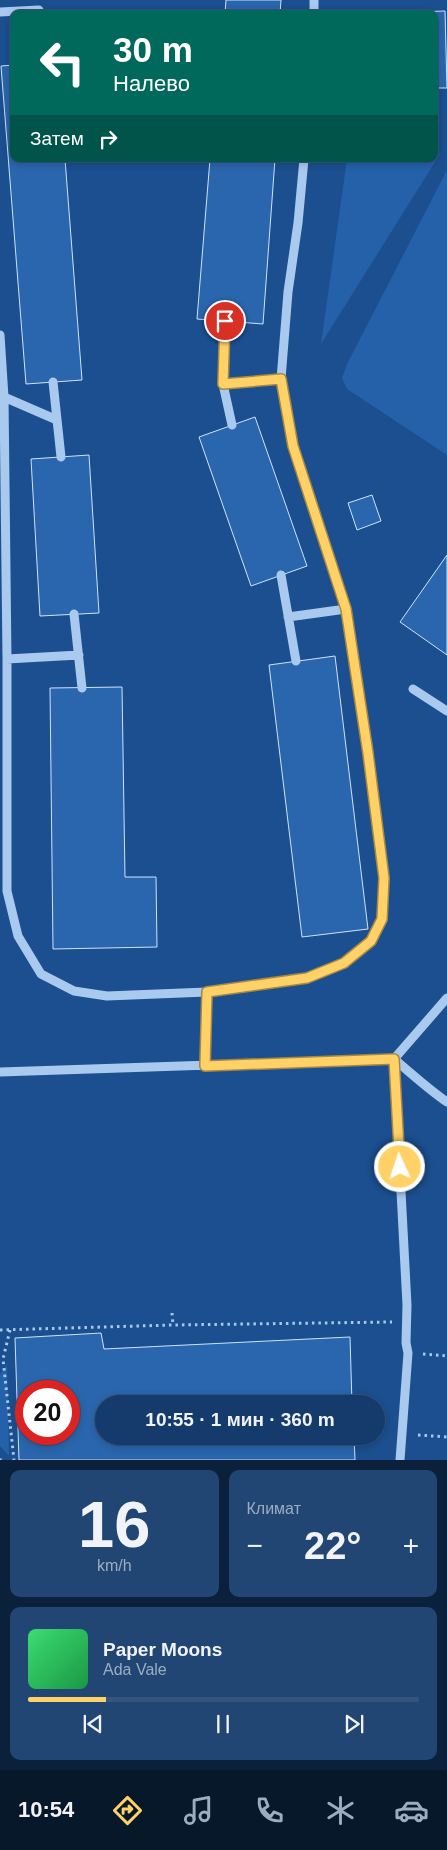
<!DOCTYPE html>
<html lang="ru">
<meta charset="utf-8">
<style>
:root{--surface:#143b6b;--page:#214673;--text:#f1f3f6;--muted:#9dadc1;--line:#33557e;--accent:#ffd166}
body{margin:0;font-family:Arial,sans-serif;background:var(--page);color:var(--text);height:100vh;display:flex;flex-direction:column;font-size:19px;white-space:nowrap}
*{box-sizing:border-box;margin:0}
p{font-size:16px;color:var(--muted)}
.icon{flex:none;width:28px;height:28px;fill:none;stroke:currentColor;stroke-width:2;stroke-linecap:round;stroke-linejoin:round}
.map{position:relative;height:1460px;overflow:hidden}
.drawer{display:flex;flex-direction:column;gap:10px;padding:10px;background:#0b203b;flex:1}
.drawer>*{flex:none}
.banner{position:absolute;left:10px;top:10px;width:428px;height:152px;border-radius:10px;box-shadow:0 2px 8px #0003,0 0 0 1px var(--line);background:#00695c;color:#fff;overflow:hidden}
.speed{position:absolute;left:15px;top:1380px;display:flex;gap:10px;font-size:25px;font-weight:700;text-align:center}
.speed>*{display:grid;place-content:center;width:65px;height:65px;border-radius:50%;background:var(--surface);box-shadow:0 2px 8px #0003,0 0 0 1px var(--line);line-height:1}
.speed .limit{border:8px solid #d22;background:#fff;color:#111}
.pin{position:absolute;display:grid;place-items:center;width:42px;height:42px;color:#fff;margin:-21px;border:2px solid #fff;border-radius:50%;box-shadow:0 1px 5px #0007}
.me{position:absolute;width:55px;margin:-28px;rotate:357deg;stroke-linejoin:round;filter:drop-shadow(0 0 4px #0008)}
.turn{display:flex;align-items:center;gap:18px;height:105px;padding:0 20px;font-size:22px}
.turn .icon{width:65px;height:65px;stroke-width:2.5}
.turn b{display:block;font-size:35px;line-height:42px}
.then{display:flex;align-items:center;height:48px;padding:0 20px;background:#0003;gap:10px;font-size:19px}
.big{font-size:38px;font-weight:700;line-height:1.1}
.drawer .widget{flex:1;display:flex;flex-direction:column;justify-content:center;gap:8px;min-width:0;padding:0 18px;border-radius:10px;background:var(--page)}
.drawer .dial{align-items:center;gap:0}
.dial b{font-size:65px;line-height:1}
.song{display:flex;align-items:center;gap:15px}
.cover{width:60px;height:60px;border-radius:8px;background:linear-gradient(135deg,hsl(140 70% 55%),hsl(140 70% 35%))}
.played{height:5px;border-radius:2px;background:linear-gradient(90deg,var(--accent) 20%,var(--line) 20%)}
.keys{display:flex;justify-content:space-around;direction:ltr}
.heat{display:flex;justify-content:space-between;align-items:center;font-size:28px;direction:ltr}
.drawer .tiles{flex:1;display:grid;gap:10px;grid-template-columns:1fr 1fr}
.widget:last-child{grid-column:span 2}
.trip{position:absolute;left:95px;top:1395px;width:290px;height:50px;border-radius:25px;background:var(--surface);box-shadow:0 2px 8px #0003,0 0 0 1px var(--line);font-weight:700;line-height:50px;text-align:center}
.tabs{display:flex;height:80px;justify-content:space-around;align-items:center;background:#08182b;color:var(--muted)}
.tabs .icon{width:35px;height:35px}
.tabs .selected{color:var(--accent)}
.tabs b{font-size:22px;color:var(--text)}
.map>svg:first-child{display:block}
.green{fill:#2461a8}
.building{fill:#2a66ad;stroke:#cfe3fa;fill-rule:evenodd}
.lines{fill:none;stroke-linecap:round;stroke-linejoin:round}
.path{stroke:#a9c9ee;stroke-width:3;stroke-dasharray:2.5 4;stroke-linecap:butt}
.minor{stroke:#a9c9ee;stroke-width:9}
.route-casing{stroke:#a68842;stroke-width:12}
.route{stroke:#ffd166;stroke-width:9}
</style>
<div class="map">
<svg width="447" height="1460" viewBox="0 0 447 1460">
<rect width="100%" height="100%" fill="#1b4f8f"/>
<path class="green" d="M434,154H440L321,344L347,159H434Z
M447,170V455L347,389L342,378L347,364Z
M7,1365L9,1456L0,1446V1374Z"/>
<path class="building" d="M226,0H281L280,14L225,13Z
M445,11L447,88H434V14L380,13Z
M14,65V159H65L82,380L26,384L1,66Z
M210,159H275L263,324L197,319Z
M255,417L307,566L251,586L199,437Z
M89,455L99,613L40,616L31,459Z
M372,495L381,521L357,530L348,503Z
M447,555V655L400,622Z
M335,656L368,929L302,937L269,665Z
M122,687L125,877H156L157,947L53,949L50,688Z
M101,1333L104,1349L350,1337L352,1404H104V1436H354L355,1460H19L15,1338ZM26,1391H69V1434H26Z"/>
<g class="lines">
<path class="path" d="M172,1313L173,1325
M0,1330L173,1325L392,1322
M10,1330L3,1359L14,1460
M423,1354L447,1356
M418,1435L447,1437
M0,1459L1,1460"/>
<path class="minor" d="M0,12L39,10
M314,14V0
M225,321L223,384L232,425
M0,335L4,397L7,659V891L18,936L41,974L74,991L107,996L207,992L307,978L344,963L371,941L382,919L384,878L368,753L346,609L293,446L281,379L288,292L298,223L304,159
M53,382L61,457
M223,384L281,379
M4,397L57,420
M281,575L296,661
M74,614L82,688
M288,617L346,609
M7,659L79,655
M413,689L447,711
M205,1066L207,992
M0,1072L394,1059C412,1074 428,1089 447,1102
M400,1460L408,1353L406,1343L407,1305L394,1059L447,998"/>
</g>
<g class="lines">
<defs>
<path id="route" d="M225,321L223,384L281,379L293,446L346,609L368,753L384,878L382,919L371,941L344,963L307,978L207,992L205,1066L394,1059L400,1167"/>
</defs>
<use href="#route" class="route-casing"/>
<use href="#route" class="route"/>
</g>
</svg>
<div class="speed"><div class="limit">20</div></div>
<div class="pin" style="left:225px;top:321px;background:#d93025"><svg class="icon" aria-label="arrive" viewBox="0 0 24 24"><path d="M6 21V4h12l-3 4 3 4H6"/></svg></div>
<svg class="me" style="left:400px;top:1167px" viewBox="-20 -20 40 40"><circle r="17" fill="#ffd166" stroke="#fff" stroke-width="3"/><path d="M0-11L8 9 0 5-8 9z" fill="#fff"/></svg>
<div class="trip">10:55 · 1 мин · 360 m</div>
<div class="banner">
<div class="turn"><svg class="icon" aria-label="left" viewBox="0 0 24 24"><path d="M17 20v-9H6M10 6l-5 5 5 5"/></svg><div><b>30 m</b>Налево</div></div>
<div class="then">Затем<svg class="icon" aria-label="right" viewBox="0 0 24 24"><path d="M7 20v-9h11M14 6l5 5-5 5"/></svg></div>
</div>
</div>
<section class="drawer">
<div class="tiles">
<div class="widget dial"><b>16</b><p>km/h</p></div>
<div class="widget"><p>Климат</p>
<div class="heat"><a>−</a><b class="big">22°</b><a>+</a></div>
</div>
<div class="widget">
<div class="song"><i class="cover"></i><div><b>Paper Moons</b><p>Ada Vale</p></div></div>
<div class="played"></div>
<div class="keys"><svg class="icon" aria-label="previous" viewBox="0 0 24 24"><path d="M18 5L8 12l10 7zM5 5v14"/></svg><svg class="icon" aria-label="pause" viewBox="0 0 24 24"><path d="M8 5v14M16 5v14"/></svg><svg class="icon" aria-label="next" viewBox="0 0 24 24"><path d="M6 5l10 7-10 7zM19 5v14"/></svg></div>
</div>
</div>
</section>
<nav class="tabs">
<b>10:54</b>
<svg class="icon selected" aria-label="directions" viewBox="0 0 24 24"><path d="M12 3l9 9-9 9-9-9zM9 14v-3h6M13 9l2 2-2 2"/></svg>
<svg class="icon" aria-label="music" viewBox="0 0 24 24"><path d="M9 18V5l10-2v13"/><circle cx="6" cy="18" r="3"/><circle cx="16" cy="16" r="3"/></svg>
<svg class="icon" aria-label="phone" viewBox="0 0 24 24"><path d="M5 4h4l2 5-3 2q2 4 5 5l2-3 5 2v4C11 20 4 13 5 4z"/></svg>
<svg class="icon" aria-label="climate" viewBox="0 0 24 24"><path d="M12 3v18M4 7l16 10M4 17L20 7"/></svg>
<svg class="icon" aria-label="car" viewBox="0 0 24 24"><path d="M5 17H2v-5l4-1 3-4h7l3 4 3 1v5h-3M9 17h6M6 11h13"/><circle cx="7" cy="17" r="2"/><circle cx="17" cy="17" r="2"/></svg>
</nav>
